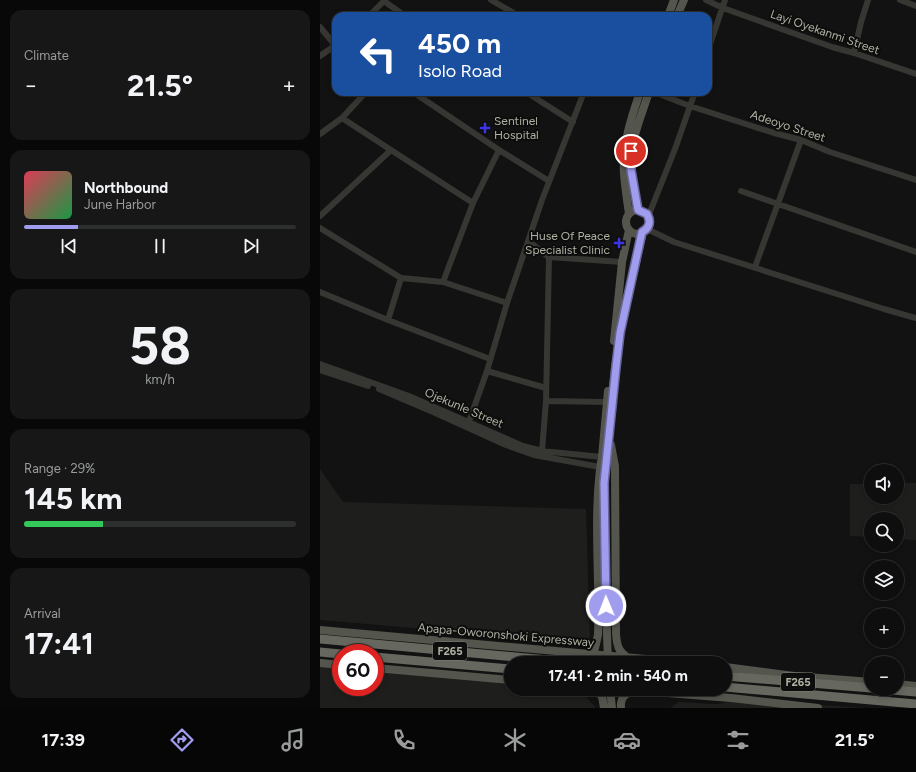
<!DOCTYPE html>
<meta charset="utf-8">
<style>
:root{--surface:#0d0e0d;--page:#161716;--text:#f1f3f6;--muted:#9a9c9d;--line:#2d2e2e;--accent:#a09def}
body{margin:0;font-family:Figtree,sans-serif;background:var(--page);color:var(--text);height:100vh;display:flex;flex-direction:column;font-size:15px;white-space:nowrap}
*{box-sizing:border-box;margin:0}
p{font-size:13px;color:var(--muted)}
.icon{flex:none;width:22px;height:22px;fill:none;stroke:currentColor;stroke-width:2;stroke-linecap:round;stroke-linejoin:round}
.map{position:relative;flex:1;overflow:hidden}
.sheet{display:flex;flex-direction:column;gap:10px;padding:10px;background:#070807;width:320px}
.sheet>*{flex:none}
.top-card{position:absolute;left:12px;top:12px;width:380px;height:84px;border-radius:12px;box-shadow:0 2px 6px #0003,0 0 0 1px var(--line);background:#1a4fa0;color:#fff;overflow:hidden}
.tools{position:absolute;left:544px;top:464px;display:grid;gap:8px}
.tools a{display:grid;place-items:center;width:40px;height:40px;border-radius:50%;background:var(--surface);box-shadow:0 2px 6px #0003,0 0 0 1px var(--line);font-size:20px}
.speed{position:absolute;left:12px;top:644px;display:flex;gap:8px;font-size:20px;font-weight:700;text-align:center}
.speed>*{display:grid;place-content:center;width:52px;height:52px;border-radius:50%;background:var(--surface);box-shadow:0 2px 6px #0003,0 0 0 1px var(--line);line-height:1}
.speed .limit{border:6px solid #d22;background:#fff;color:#111}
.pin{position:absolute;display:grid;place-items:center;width:34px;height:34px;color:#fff;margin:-17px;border:2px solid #fff;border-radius:50%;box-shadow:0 1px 4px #0007}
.me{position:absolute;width:44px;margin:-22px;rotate:359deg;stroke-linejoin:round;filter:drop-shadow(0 0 3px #0008)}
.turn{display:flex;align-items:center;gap:14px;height:84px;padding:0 20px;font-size:18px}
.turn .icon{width:52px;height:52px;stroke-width:2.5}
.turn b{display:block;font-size:28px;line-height:34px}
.big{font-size:30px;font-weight:700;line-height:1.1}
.sheet .widget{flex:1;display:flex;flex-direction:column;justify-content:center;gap:6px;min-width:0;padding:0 14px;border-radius:12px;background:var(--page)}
.sheet .dial{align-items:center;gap:0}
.dial b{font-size:52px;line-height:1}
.song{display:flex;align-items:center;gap:12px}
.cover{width:48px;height:48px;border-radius:6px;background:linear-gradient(135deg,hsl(350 70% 55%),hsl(140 70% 35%))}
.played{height:4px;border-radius:2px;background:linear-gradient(90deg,var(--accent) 20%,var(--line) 20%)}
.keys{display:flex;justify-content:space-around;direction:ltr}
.heat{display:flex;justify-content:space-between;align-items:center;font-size:22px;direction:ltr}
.charge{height:6px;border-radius:3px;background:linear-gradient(90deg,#34c759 29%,var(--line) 0)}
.trip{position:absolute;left:184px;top:656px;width:228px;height:40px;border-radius:20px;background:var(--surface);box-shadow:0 2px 6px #0003,0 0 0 1px var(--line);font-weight:700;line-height:40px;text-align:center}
.tabs{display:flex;height:64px;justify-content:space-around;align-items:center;background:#050605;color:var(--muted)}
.tabs .icon{width:28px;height:28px}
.tabs .selected{color:var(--accent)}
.tabs b{font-size:18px;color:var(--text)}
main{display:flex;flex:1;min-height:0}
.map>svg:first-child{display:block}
.built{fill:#1e1f1d}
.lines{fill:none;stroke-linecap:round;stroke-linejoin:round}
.minor{stroke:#363732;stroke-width:6}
.major{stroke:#54564e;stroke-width:8}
.highway{stroke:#66675e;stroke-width:9}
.major-bridge{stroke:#54564e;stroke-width:8}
.route-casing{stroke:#68669b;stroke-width:10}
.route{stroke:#a09def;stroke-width:7}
.poi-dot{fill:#3e34e7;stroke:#0c0d0c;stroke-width:1.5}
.labels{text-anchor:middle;stroke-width:4;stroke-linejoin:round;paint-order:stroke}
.shield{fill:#0c0d0c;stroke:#808076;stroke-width:1}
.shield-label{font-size:11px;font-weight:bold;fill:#b1b2a3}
.street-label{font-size:12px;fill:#b1b2a3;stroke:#0c0d0c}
.poi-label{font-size:12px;fill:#b1b2a3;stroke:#0c0d0c;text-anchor:start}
</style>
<main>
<section class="sheet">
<div class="widget"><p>Climate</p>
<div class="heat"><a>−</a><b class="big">21.5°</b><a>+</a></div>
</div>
<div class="widget">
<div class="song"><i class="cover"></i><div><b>Northbound</b><p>June Harbor</p></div></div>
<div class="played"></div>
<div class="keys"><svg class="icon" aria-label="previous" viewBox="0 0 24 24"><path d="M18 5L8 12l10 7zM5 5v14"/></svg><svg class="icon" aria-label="pause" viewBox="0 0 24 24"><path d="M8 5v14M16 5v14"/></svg><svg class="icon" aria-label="next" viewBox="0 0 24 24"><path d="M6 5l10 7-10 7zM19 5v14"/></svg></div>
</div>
<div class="widget dial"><b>58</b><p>km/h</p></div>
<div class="widget"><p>Range · 29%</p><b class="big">145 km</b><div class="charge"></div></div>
<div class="widget"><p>Arrival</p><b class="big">17:41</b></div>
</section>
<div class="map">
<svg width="596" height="708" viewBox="0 0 596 708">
<rect width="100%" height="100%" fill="#111211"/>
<path class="built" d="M0,469L23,502L266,509L270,643L0,620Z
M577,483H596V540L577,539V519H551V537L530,536V484H551V497H577Z
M0,664L21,666V687H55V669L191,683V689H248L260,690L276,708H0Z
M423,700L547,708H351L358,702L397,704Z"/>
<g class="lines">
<path class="minor" d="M171,0L199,16
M386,0L403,8L512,47L534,53L596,74
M580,0L596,6
M64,1L85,16
M49,16L65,0
M0,27L15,45
M388,50L405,0
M534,53L541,22L548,0
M0,56L16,45
M93,92L179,150L229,181
M206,92L253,122
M334,92L370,106L454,133L481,140L510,152L596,180
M22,118L46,92
M0,134L22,118L71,150L0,216
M71,150L153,203L123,282L81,278
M421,191L596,252
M153,203L179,150
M328,217L355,149L375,92
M0,228L81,278L68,320
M327,229L354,242L564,309L596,318
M208,241L229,257
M435,267L481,140
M123,282L187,303
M0,292L68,320L170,359
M0,364L89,396L203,446L222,451L282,457
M0,370L48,386
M167,371L226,388
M59,389L113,412L186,445L214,455L280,467
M226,401L229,257L302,262
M147,427L167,371L187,303L222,200L264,92
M222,451L226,401L287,402"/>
<path class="major" d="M348,16L354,0
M357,16L364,0
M318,210C315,197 312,183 311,170C309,143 321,117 329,92
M306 222a12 12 0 1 1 24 0a12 12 0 1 1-24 0Z
M309,214C307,200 305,187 304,174C302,145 311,118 320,92
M294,341L302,262L309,230
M291,445L295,466L296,634C297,645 298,651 307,657
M282,467V457L288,391
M286,606L284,483L295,367L300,333L323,232
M0,630L371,663
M269,655L275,648L278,635C280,577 273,519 281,462
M0,663L21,665
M405,667L474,676L551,682
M55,668L191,680
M577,684L596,686
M273,689L282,696L284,708
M290,689L292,708
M297,689L411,698L498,708
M301,708C300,699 304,694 313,691"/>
<path class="highway" d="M0,639L260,663
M0,652L21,654
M55,657L191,669
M405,676L551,688
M405,687L596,704
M561,689L596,692"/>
<path class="major-bridge" d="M286,606L288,663"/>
</g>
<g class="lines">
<defs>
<path id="route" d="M286,606L284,483L296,367L300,333L322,232C330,228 331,221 327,214L318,210L311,170V151"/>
</defs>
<use href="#route" class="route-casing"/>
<use href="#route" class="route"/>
</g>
<g class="poi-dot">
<path d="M163 122h4v4h4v4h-4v4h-4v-4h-4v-4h4z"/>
<path d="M297 237h4v4h4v4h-4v4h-4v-4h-4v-4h4z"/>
</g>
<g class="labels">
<g class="shield">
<rect x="113" y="642" width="34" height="18" rx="3"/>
<rect x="461" y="673" width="34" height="18" rx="3"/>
</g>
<g class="shield-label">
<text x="130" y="655">F265</text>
<text x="478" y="686">F265</text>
</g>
<g class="street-label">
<text transform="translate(505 32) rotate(19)" y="4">Layi Oyekanmi Street</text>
<text transform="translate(468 126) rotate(18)" y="4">Adeoyo Street</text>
<text transform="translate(144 408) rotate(23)" y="4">Ojekunle Street</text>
<text transform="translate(186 635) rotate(5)" y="4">Apapa-Oworonshoki Expressway</text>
</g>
<g class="poi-label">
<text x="174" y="125">Sentinel<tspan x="174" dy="14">Hospital</tspan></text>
<text x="290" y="240" text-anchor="end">Huse Of Peace<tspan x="290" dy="14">Specialist Clinic</tspan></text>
</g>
</g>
</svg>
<div class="tools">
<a><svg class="icon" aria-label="sound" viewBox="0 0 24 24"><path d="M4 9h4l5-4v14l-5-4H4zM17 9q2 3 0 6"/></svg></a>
<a><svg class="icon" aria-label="search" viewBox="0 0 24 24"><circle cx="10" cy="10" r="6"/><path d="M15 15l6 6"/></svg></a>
<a><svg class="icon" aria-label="layers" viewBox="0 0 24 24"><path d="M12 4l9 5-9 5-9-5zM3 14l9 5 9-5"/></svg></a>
<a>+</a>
<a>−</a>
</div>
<div class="speed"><div class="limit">60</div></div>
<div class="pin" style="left:311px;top:151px;background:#d93025"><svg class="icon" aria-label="arrive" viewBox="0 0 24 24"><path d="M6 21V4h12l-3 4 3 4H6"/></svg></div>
<svg class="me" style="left:286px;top:606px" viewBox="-20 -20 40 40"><circle r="17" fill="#a09def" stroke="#fff" stroke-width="3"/><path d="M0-11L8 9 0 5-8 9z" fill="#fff"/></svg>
<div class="trip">17:41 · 2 min · 540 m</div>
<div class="top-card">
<div class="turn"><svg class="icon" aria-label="left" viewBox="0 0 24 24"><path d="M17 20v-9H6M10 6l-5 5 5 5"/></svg><div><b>450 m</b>Isolo Road</div></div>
</div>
</div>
</main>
<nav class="tabs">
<b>17:39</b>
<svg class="icon selected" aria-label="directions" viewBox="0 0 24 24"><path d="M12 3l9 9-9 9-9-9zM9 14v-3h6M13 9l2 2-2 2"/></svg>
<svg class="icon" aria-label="music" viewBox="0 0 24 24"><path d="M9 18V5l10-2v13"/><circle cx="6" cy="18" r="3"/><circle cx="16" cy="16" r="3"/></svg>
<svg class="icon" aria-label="phone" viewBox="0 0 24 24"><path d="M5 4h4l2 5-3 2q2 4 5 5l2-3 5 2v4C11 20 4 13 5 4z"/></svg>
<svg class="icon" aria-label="climate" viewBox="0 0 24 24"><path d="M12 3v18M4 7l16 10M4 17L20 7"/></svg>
<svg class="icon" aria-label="car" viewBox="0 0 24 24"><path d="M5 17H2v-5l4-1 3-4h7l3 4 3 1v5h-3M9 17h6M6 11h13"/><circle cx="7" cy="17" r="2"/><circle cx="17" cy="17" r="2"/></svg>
<svg class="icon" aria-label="filters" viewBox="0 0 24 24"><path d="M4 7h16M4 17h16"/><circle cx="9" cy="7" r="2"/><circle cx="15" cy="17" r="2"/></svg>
<b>21.5°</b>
</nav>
